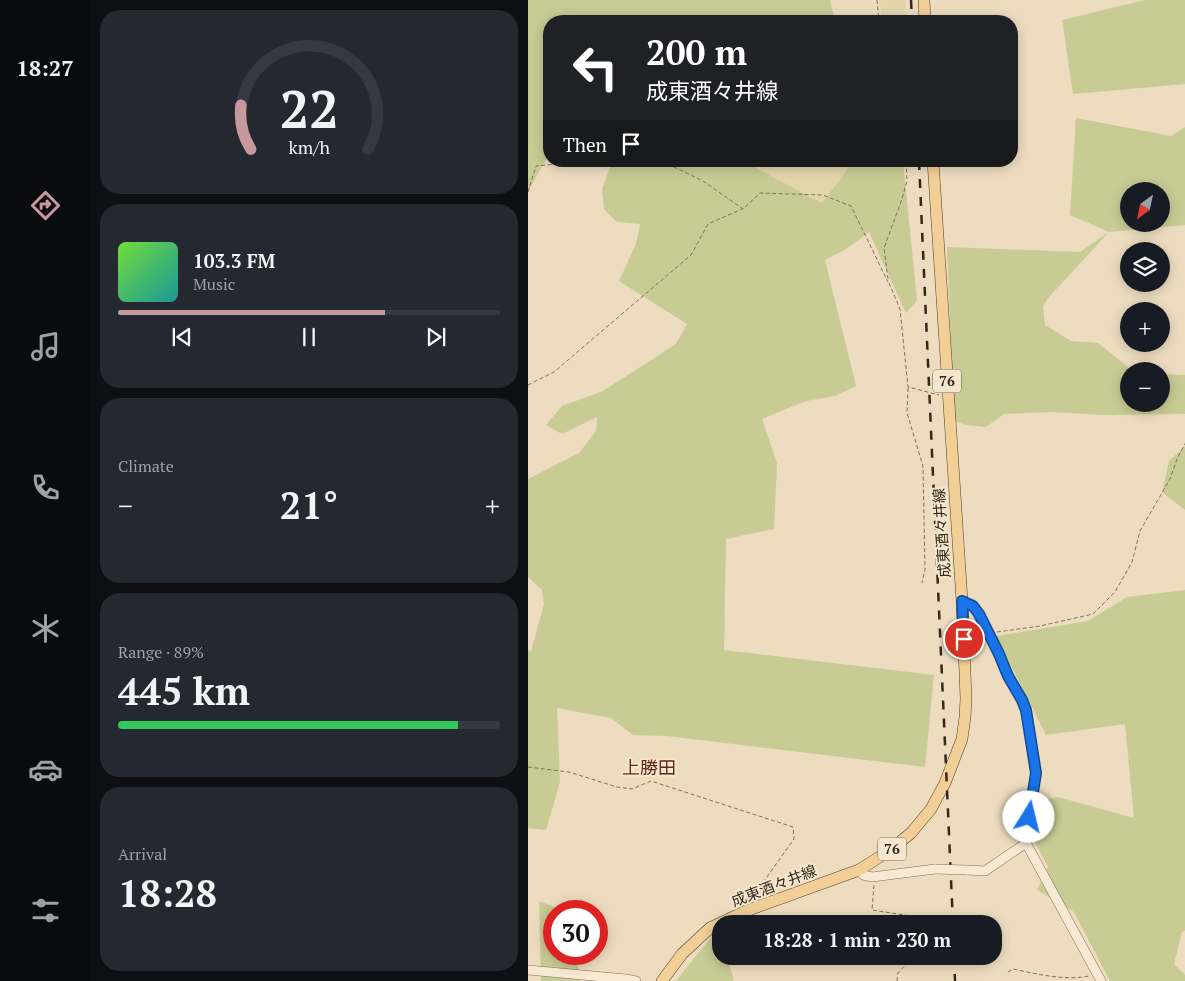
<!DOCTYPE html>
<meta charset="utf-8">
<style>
:root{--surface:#171b24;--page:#242831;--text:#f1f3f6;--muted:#9ea1a6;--line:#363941;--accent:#c7989d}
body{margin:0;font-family:"PT Serif","Noto Sans JP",serif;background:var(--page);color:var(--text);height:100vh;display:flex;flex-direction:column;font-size:19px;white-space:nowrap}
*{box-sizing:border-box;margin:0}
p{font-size:16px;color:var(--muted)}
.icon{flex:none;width:28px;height:28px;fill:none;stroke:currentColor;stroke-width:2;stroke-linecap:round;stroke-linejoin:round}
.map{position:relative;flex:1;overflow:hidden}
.side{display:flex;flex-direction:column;gap:10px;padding:10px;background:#0d0f14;width:438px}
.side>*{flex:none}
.hud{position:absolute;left:15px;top:15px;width:475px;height:152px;border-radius:20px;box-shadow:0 2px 12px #0003;background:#202124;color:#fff;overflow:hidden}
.needle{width:32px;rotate:213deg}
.tools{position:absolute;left:592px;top:182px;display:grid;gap:10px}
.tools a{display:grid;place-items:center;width:50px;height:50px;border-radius:50%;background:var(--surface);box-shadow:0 2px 12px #0003;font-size:25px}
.speed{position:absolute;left:15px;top:900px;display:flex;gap:10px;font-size:25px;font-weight:700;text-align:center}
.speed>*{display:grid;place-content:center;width:65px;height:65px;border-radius:50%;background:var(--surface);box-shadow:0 2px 12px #0003;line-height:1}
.speed .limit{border:8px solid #d22;background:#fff;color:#111}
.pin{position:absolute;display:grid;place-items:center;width:42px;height:42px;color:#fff;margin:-21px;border:2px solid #fff;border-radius:50%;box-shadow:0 1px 5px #0007}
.me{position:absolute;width:55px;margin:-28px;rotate:9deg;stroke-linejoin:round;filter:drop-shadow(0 0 4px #0008)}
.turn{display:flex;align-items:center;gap:18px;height:105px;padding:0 20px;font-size:22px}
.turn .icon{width:65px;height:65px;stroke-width:2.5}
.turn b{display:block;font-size:35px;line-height:42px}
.then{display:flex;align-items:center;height:48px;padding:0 20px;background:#0003;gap:10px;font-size:19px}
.big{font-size:38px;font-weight:600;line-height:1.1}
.side .tile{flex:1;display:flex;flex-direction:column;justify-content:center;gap:8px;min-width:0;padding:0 18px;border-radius:20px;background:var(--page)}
.side .dial{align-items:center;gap:0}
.dial svg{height:130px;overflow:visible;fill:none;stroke:var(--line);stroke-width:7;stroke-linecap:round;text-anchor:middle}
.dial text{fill:var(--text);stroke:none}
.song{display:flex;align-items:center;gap:15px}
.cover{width:60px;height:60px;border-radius:8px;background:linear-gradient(135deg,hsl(100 70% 55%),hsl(180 70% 35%))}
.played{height:5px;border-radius:2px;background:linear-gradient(90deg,var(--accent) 70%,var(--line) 70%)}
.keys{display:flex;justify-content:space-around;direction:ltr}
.heat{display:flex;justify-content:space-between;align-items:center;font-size:28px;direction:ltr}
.charge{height:8px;border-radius:4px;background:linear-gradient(90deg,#34c759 89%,var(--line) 0)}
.trip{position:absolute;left:184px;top:915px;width:290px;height:50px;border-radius:20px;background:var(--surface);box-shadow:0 2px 12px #0003;font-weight:600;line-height:50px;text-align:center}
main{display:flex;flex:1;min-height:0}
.tab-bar{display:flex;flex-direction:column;width:90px;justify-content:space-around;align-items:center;background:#090b0e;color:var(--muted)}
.tab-bar .icon{width:35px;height:35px}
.tab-bar .selected{color:var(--accent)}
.tab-bar b{font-size:22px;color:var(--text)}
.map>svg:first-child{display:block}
.farmland{fill:#e3d6ad}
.green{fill:#c8cb94;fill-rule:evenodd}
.building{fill:#cb9375;stroke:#85553e}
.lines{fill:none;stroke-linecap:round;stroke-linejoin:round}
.minor-casing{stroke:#866d58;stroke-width:10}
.major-casing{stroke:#533c2c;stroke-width:12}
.path{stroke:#866d58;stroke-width:1;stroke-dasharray:4 2.5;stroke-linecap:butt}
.minor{stroke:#f8ead2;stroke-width:9}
.major{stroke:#f1cf96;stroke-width:11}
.rail{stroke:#35271c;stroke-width:2.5;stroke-dasharray:9 9;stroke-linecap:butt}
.minor-bridge-casing{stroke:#866d58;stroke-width:10;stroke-linecap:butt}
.minor-bridge{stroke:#f8ead2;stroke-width:9}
.route-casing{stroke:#114b97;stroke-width:12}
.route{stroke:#1a73e8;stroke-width:9}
.labels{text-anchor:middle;stroke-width:4;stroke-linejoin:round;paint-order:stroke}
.shield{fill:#f5e7cf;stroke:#6f6152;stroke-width:1}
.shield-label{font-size:14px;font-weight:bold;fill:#35271c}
.street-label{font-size:15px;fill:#35271c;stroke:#f5e7cf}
.quarter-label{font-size:18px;fill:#62261c;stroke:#f5e7cf}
</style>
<main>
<nav class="tab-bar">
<b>18:27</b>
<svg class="icon selected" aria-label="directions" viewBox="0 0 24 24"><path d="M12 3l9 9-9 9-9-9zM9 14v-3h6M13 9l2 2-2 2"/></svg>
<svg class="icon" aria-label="music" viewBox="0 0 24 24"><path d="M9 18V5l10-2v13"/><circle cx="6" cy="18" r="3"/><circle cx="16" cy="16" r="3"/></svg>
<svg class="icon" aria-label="phone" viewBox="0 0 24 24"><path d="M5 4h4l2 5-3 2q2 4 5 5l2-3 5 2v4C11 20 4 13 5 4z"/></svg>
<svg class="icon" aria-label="climate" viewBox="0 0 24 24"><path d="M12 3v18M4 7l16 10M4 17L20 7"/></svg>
<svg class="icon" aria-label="car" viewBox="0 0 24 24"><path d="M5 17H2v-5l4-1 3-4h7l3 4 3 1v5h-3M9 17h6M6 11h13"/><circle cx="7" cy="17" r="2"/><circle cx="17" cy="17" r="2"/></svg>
<svg class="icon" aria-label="filters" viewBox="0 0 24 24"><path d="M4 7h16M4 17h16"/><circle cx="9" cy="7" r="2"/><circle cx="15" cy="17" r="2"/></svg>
</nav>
<section class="side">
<div class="tile dial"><svg viewBox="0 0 100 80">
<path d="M14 69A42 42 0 1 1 86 69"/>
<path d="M14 69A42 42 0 0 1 8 42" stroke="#c7989d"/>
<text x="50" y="56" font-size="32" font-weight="700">22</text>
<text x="50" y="72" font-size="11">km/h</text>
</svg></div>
<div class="tile">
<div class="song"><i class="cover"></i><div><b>103.3 FM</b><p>Music</p></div></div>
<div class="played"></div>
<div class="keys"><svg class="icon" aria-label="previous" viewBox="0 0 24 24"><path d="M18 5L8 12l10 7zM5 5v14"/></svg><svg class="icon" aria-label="pause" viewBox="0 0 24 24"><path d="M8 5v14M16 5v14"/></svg><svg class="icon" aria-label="next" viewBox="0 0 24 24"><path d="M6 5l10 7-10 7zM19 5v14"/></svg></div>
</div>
<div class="tile"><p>Climate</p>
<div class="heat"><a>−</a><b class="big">21°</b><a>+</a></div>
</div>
<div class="tile"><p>Range · 89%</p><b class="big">445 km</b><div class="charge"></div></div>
<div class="tile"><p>Arrival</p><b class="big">18:28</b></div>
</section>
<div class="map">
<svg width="658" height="981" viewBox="0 0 658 981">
<rect width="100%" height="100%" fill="#eddcbf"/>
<path class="farmland" d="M352,0H377L378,21H354Z
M215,161H326L294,203Z"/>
<path class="green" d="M0,0H302L307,21H21V154L0,192Z
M617,0H657V84L545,94L534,20Z
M548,118L643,136L657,127V225L581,232L521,297L515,306L517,325L543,341L570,343L605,371H601V404H634V374L657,375V414L577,415L524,412L476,414L458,427L439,425L429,422L420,404L423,347L419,247L552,252L581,232L542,215ZM601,191H634V224H601Z
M72,161H215L294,203L326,161H375L389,300L378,313L341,232L318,249L297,260L328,386L307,396L278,401L234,419L249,463L246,529L198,539L196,650L406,675L397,767L139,736L105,735L83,718L29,708L32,782L18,830L0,828V650L3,651L16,604L14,590L0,577V479L51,453L68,431L69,417L34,434L18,425L34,406L75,391L148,344L159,324L91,281L108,244L112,224L89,222L76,209L74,189L83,165Z
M657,446V510L634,492L641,461Z
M657,590L658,930L654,932L646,964L657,975V981H582L546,912L509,890L520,867L506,840L511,801L530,797L606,818L597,724L518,735L468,636L560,621L599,597Z
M11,901L37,911H26V954H48L52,981H13Z
M191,927L192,932V956H199L206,981H148Z"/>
<path class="building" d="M325,18L339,21H324Z"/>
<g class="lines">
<defs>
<path id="minor" d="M434,601L445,606L451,614L471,654L480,676L494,700L498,709L508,773L499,832L498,843L573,981
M331,870L335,875L344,877L407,869
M439,870L457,871L498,843
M0,970L98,979L108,981"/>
<path id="major" d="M396,0L397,21
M134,981L154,954L182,928L218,911L331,870L361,851L383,833L403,809L417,783L434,739L437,717L438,698L434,601L405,161"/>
</defs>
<use href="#minor" class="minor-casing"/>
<use href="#major" class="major-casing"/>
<path class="path" d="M349,0L351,21
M134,161L175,181L215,209L232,193L295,195L323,206L360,282
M0,192L8,166L63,161
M360,279L356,248L374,199L379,181L378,161
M361,283L372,309L380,387L411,395
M0,385L26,372L163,255L180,224L214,209
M380,388L379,413L395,466L397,569L394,583
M469,632L512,626L565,614L587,592L604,562L612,531L642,479L649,459L658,442
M0,767L41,772L89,787L104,789L123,781L265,827L266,839L231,888L229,897
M346,885L344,910L383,916L388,924
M480,972L485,969C509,974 537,981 561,976
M369,981L370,973L382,960L383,956"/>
<use href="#minor" class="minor"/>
<use href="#major" class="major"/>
<path class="rail" d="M383,0L384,21
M391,161L425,924
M426,956L427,981"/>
<defs>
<path id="minor-bridge" d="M407,869L439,870"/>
</defs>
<use href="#minor-bridge" class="minor-bridge-casing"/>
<use href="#minor-bridge" class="minor-bridge"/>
</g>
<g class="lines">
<defs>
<path id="route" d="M436,639L434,601L445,606L451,614L471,654L480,676L494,700L498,710L508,773L501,817"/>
</defs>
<use href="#route" class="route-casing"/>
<use href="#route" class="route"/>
</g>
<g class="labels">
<g class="shield">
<rect x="405" y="369.5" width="28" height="23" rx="4"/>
<rect x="350" y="837.5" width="28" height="23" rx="4"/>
</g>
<g class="shield-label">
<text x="419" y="386">76</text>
<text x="364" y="854">76</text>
</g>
<g class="street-label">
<text transform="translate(414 533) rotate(-94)" y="5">成東酒々井線</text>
<text transform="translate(246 886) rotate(-21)" y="5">成東酒々井線</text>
</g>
<g class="quarter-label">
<text x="121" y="774">上勝田</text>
</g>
</g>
</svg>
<div class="tools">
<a><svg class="needle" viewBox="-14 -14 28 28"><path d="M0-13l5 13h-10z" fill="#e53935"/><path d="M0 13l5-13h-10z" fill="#9ea1a6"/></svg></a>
<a><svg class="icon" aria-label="layers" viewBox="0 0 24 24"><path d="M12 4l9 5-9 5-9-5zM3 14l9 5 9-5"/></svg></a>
<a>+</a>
<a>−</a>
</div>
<div class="speed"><div class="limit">30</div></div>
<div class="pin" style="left:436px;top:639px;background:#d93025"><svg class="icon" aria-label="arrive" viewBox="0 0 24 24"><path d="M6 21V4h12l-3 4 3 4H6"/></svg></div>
<svg class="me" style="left:501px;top:817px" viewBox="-20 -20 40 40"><circle r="19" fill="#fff"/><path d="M0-13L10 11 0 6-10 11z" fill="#1a73e8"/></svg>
<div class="trip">18:28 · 1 min · 230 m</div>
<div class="hud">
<div class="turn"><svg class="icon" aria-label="left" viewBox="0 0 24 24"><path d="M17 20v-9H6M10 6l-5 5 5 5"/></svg><div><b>200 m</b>成東酒々井線</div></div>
<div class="then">Then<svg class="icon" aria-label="arrive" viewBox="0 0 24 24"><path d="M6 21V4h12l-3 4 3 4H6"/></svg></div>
</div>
</div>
</main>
